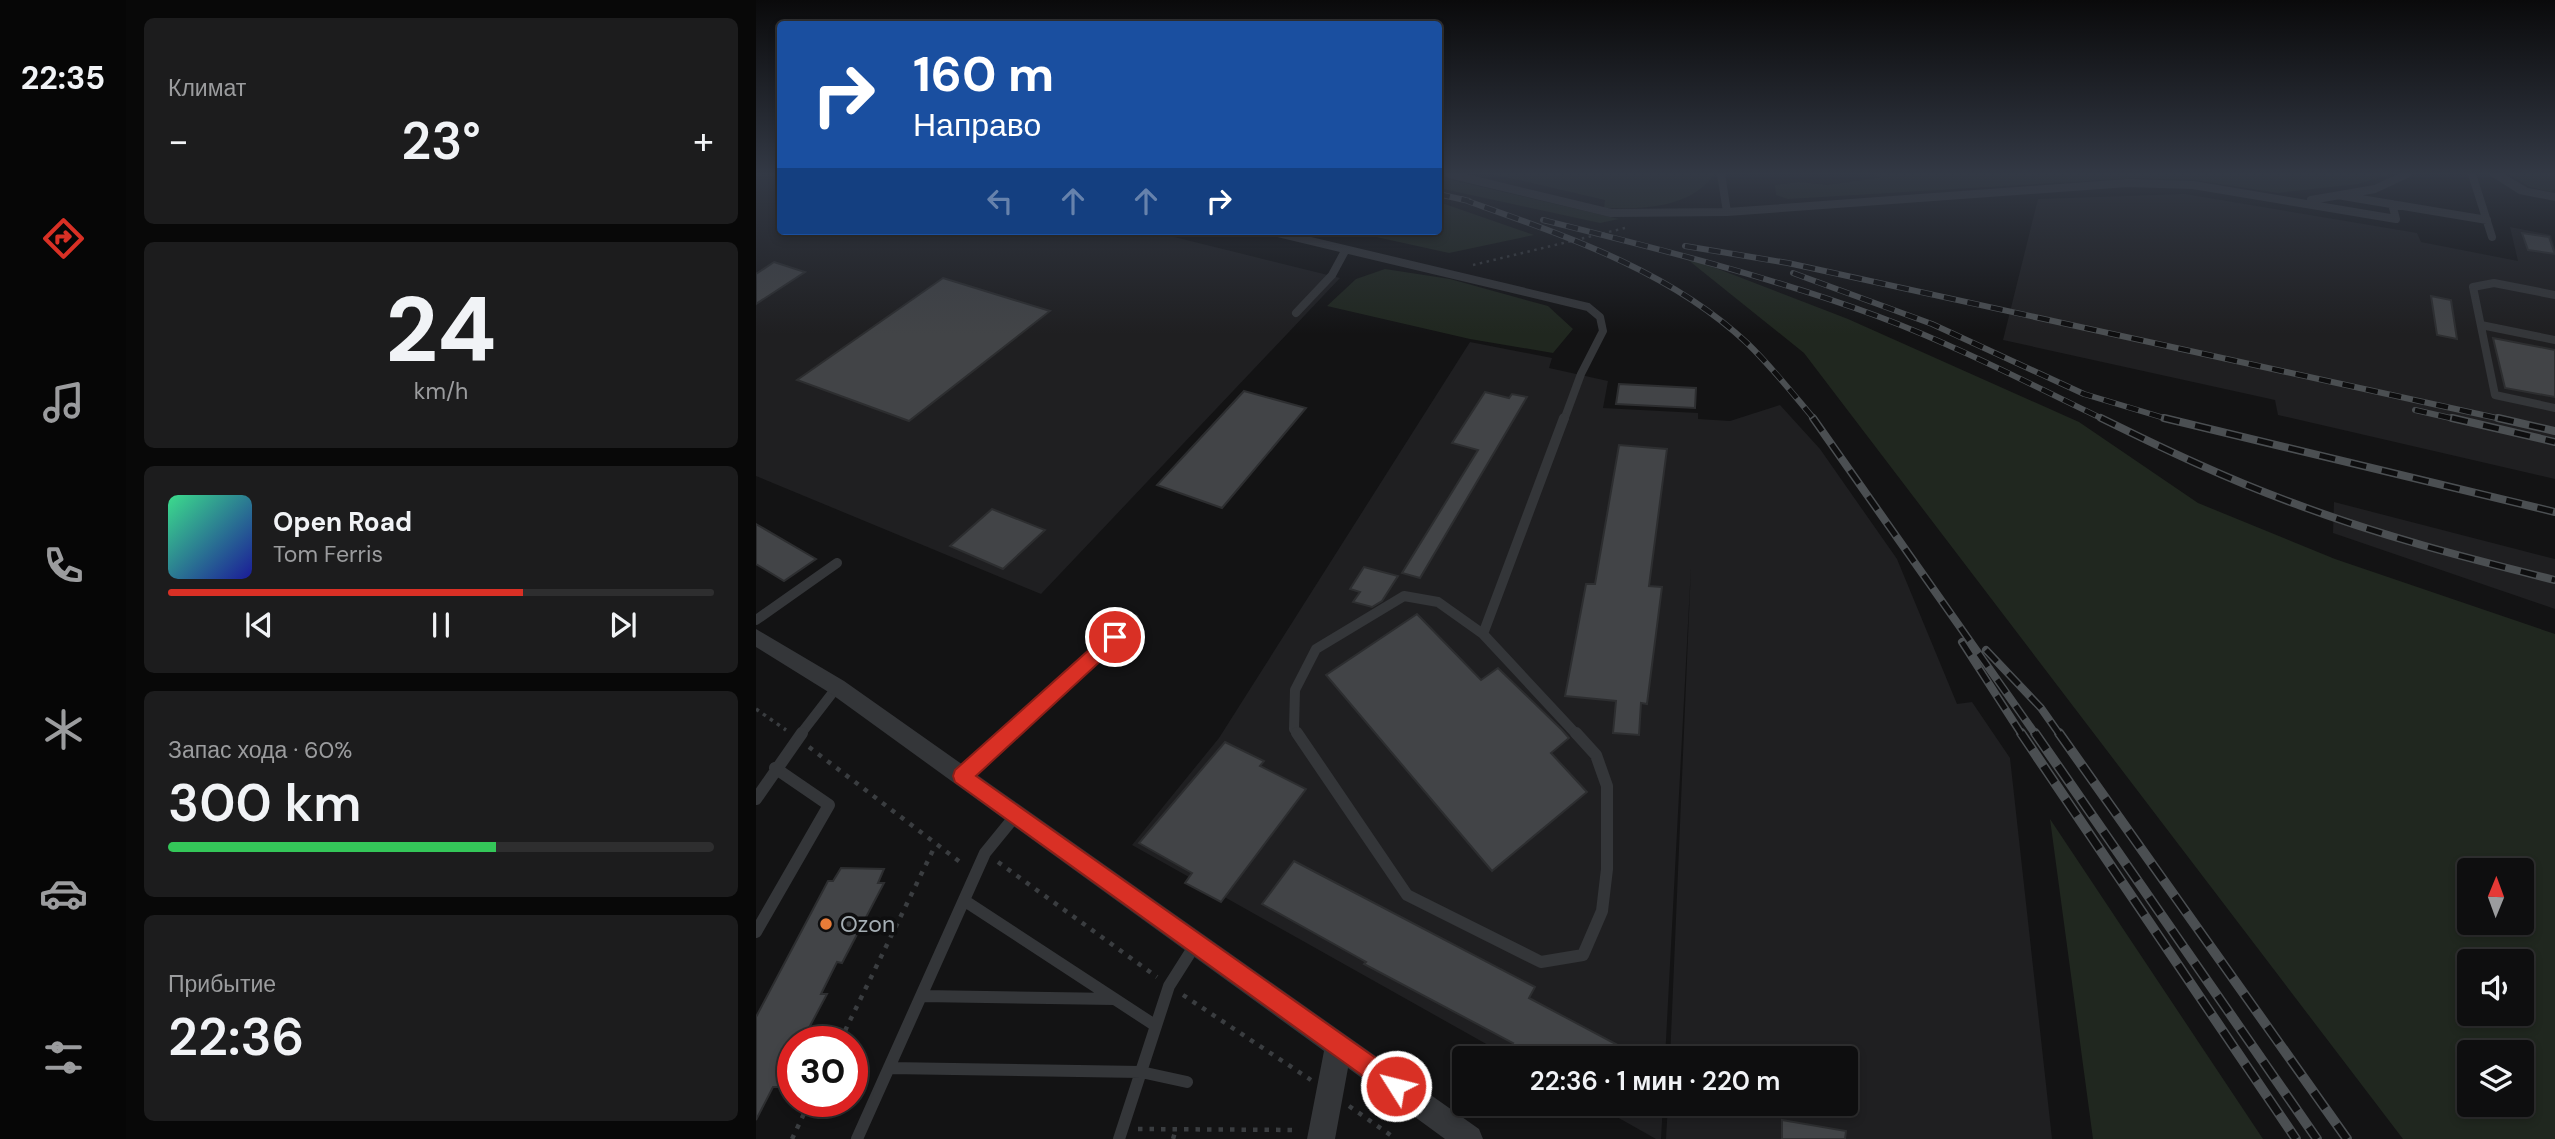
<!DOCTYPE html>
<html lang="ru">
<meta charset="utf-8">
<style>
:root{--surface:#0e0e0f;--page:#1c1c1d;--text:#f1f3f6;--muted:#9b9c9e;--line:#2e2e2f;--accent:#d93025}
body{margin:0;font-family:"DM Sans",sans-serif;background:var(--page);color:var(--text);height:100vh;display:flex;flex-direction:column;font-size:26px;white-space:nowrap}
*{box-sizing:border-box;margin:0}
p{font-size:23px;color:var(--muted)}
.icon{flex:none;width:38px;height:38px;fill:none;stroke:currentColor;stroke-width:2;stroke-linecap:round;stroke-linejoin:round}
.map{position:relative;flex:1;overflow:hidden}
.sheet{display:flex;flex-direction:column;gap:18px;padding:18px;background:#080808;width:630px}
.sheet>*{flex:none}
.hud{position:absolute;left:21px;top:21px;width:665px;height:214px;border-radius:7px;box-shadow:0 4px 10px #0003,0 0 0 2px var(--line);background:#1a4fa0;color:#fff;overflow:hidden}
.needle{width:46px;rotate:1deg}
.controls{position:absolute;left:1701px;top:858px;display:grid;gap:14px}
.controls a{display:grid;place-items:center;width:77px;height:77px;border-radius:7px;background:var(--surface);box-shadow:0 4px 10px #0003,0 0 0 2px var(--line);font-size:35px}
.speed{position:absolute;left:21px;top:1026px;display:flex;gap:14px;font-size:35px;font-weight:700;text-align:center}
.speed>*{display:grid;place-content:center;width:91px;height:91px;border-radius:50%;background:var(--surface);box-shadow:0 4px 10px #0003,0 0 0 2px var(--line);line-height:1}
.speed .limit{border:10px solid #d22;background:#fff;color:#111}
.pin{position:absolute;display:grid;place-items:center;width:60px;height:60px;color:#fff;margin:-30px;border:4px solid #fff;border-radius:50%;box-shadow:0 2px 7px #0007}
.me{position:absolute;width:77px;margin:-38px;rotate:306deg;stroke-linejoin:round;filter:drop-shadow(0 0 5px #0008)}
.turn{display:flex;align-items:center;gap:24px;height:147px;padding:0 21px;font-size:32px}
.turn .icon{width:91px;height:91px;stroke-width:2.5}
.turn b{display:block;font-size:49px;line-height:60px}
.lanes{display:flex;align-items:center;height:66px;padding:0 21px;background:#0003;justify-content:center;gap:35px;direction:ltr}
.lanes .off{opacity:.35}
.big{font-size:52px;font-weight:600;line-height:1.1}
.sheet .card{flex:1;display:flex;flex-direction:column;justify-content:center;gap:10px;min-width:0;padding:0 24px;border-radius:10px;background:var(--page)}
.sheet .dial{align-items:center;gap:0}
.dial b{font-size:91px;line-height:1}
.song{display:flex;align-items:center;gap:21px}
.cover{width:84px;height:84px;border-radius:10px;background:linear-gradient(135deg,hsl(150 70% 55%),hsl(240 70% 35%))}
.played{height:7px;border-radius:4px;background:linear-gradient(90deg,var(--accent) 65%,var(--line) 65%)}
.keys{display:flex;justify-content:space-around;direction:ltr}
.heat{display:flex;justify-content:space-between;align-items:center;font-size:38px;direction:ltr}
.charge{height:10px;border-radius:5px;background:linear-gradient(90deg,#34c759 60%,var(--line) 0)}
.trip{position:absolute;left:696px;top:1046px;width:406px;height:70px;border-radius:7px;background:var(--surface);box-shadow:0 4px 10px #0003,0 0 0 2px var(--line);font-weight:600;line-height:70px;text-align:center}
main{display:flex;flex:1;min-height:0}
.tab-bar{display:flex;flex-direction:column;width:126px;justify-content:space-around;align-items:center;background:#060606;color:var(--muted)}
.tab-bar .icon{width:49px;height:49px}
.tab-bar .selected{color:var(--accent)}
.tab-bar b{font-size:32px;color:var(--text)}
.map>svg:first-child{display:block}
.built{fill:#1f1f21}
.green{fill:#20271f;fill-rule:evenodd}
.building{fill:#424447;stroke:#2d2e30;stroke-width:2}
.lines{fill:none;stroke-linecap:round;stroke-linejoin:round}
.path-far2{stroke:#3a3d40;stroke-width:2.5;stroke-dasharray:2.5 4.5;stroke-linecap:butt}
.path-far1{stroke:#3a3d40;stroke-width:3.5;stroke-dasharray:3.5 5;stroke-linecap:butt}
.path{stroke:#3a3d40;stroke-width:4.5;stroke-dasharray:4.5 7;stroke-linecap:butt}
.lane-far2{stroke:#343639;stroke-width:8}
.lane-far1{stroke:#343639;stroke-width:10}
.lane{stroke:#343639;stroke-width:12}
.street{fill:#343639;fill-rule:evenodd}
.rail-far2-casing{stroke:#4b4f52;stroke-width:6}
.rail-far1-casing{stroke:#4b4f52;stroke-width:8}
.rail-casing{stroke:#4b4f52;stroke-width:10}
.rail-far2{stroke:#0e0e0f;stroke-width:4.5;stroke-dasharray:12;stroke-linecap:butt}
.rail-far1{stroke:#0e0e0f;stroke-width:5;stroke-dasharray:16;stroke-linecap:butt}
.rail{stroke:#0e0e0f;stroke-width:7;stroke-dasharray:20;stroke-linecap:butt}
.route{fill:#d93025;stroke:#8d1f18;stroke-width:2}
.poi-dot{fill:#e77b38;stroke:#0e0e0f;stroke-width:2.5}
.labels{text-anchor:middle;stroke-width:7;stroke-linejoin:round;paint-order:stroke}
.near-poi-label{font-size:23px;fill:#a5aeb4;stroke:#0e0e0f;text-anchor:start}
</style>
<main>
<nav class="tab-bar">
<b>22:35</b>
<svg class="icon selected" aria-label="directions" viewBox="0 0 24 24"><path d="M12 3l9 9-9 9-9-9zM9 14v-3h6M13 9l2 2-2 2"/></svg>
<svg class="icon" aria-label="music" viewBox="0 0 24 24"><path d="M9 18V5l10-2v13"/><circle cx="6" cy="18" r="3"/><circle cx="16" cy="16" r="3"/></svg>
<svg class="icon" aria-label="phone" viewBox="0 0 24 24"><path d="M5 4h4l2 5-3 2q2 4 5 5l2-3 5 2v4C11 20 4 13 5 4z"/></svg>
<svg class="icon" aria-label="climate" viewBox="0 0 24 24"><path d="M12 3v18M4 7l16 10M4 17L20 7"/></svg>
<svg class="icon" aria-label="car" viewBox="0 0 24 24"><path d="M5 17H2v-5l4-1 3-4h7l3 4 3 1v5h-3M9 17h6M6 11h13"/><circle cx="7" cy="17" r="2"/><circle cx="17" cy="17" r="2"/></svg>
<svg class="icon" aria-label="filters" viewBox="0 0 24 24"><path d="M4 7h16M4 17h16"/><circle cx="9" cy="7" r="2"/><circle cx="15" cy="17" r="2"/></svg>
</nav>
<section class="sheet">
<div class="card"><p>Климат</p>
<div class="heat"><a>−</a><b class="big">23°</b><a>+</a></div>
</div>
<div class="card dial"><b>24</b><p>km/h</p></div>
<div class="card">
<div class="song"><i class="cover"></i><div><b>Open Road</b><p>Tom Ferris</p></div></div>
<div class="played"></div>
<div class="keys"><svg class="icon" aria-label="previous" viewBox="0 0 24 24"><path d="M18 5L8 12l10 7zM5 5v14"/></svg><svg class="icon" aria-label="pause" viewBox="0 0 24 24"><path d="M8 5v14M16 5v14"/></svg><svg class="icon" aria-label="next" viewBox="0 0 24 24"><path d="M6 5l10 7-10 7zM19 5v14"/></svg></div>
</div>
<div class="card"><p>Запас хода · 60%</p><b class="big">300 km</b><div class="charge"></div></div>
<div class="card"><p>Прибытие</p><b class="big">22:36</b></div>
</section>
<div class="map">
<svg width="1799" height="1139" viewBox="0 0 1799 1139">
<rect width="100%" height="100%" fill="#131314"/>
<path class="built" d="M0,174H24V231H394L584,278L285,594L0,476Z
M1429,194L1661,233L1665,242L1762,261L1754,227L1795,235L1799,248V479L1522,415L1519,400L1247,340L1282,199Z
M714,342L796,358L793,368L852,381L847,408L942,413V419L974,421L1024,405L1064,449L1141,559L1201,704L1216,702L1254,758L1296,1139H910L912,1104H1090V1059H914L935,567L909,1059H757L376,845L463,738Z
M1578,502L1799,559V609L1577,533Z
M838,1104H907L905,1139H900Z"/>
<path class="green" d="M736,174H959C933,209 888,209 848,208L849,200Z
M1120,174H1635L1602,184L1522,193L1439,180L1381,178L1032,199L1020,195L1019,185L1043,182L1071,185L1123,178Z
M1752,174H1799V189L1795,192L1774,187Z
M683,177L863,219L844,223L683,188Z
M683,202L778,235L693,253L593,231H682Z
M926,255L1092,319L1323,422L1442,503L1579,559L1799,634V1139H1647L1048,353ZM1713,870H1766V922H1713ZM1713,961H1766V1013H1713ZM1713,1052H1766V1104H1713Z
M629,269L694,279L792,306L817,329L797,353L714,339L571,306L600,279Z
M1294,819L1507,1139H1337Z"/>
<path class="building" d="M1766,233L1793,237L1799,254L1772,250Z
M18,262L49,272L0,304V274Z
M187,278L294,311L153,421L41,380Z
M1675,296L1695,300L1701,339L1681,335Z
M1737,338L1799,350V397L1749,388Z
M863,384L940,388L939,408L860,404Z
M488,391L550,408L466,508L401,485Z
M729,392L753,398L756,394L771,397L664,578L646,573L722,450L696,443Z
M863,445L911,449L893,586L906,587L891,704L885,703L883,735L857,733L860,701L809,696L830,584H839Z
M236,509L289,530L247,569L194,546Z
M0,524L60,559L28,581L0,564Z
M608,567L642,576L626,601L616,607L597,602L604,592L594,589Z
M661,614L725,680L742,668L806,730L813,738L795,753L831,792L736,871L570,675Z
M469,742L508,761L504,766L550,789L465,902L429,883L436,873L383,843Z
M538,861L779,987L773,998L888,1059H778L755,1046L757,1043L608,964L610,962L506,904Z
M85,868L128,869L122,883H128L86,963L81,962L65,994H71L46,1041H37V1059L22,1087H17L0,1120V1017L72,881H77Z
M1026,1120L1090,1131L1089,1139H1026Z"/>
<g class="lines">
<path class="path-far2" d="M717,265L869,228"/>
<path class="path-far1" d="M0,709L30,730"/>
<path class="path" d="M53,747L208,865
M242,862L401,977
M427,995L555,1080
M84,1041L179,846
M593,1106L640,1139
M382,1129L543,1130
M36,1139L54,1101
M417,1139L420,1129"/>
<path class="lane-far2" d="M693,174L855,213L971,212L1372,183L1437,185L1640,219L1636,204
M965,174L971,212
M1716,174L1736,237
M1587,196L1731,220
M1555,200L1619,189L1651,174
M513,231L832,307L844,317L847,331L825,374L808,420
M1799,295L1738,283L1717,287L1739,395L1799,408
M540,313L576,275L589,251
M1725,325L1799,340"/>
<path class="lane-far1" d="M0,620L81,563
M727,634L808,418
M44,735L81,687
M252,735L378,619
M542,735L538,729L539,690L560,649L648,596L682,602L727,634L821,735"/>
<path class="lane" d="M541,733L651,895L785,962L827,955L846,911L851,869V786L840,755L820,733
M206,777L254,733
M0,799L46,733
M209,901L400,1026
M0,932L73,805L19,768
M166,996L358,999
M133,1068L385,1072L431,1082
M101,1139L229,853L260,815
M363,1139L413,986L439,945"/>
<path class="street" d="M1732,174H1748L1772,188L1799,193V201L1763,194Z
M0,629L88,681L723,1129L727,1139H689L592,1068L579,1139H551L568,1051L74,693L0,647Z"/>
<defs>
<path id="rail-far2" d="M682,194L713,201
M706,199C806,235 912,269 991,343C1016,367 1037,394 1059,420
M787,220C899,248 1012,276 1121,316C1199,345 1274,384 1349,420
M929,246L1032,263L1750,420
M1037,273L1176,324L1328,394L1415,420
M1659,410L1703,420"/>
<path id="rail-far1" d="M1057,418L1280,735
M1345,418C1408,449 1471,479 1537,503C1622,535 1710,558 1799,580
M1408,418L1799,512
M1696,418L1799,442
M1742,418L1799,431
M1206,642L1266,735
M1230,650L1285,708L1304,735"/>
<path id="rail" d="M1265,733L1540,1139
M1279,733L1561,1139
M1303,733L1591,1139"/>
</defs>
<use href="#rail-far2" class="rail-far2-casing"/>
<use href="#rail-far1" class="rail-far1-casing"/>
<use href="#rail" class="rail-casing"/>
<use href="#rail-far2" class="rail-far2"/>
<use href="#rail-far1" class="rail-far1"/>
<use href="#rail" class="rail"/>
</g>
<linearGradient id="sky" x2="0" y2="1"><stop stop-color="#0a0a0b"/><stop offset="0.52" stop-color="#333945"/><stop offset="1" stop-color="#333945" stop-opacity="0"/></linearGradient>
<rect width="1799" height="334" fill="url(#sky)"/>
<path class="route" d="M359,630L365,632L367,637L365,642L220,776L648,1078L652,1086L648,1094L640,1097L632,1094L199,782L197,776L199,770L353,632Z"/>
<circle class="poi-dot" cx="70" cy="924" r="7"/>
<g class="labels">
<g class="near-poi-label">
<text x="84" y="932">Ozon</text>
</g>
</g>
</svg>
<div class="controls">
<a><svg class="needle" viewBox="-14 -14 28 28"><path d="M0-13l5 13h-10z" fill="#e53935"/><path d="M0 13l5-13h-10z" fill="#9b9c9e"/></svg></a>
<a><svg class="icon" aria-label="sound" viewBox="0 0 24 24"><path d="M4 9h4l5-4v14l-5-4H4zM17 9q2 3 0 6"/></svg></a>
<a><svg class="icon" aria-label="layers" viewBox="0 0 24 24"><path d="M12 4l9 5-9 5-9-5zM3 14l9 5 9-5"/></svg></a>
</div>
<div class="speed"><div class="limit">30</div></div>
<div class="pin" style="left:359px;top:637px;background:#d93025"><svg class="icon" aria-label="arrive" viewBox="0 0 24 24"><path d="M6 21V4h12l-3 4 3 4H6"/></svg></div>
<svg class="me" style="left:640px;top:1086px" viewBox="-20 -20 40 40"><circle r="17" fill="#d93025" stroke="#fff" stroke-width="3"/><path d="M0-11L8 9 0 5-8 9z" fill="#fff"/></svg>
<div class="trip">22:36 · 1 мин · 220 m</div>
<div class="hud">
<div class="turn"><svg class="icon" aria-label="right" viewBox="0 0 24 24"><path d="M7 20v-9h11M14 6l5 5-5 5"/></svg><div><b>160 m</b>Направо</div></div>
<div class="lanes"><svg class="icon off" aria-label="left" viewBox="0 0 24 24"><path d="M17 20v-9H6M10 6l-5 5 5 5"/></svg><svg class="icon off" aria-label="ahead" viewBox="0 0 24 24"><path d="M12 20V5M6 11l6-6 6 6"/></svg><svg class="icon off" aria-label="ahead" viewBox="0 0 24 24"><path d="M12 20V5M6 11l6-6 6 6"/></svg><svg class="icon" aria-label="right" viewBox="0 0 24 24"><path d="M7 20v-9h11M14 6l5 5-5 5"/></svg></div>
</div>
</div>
</main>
